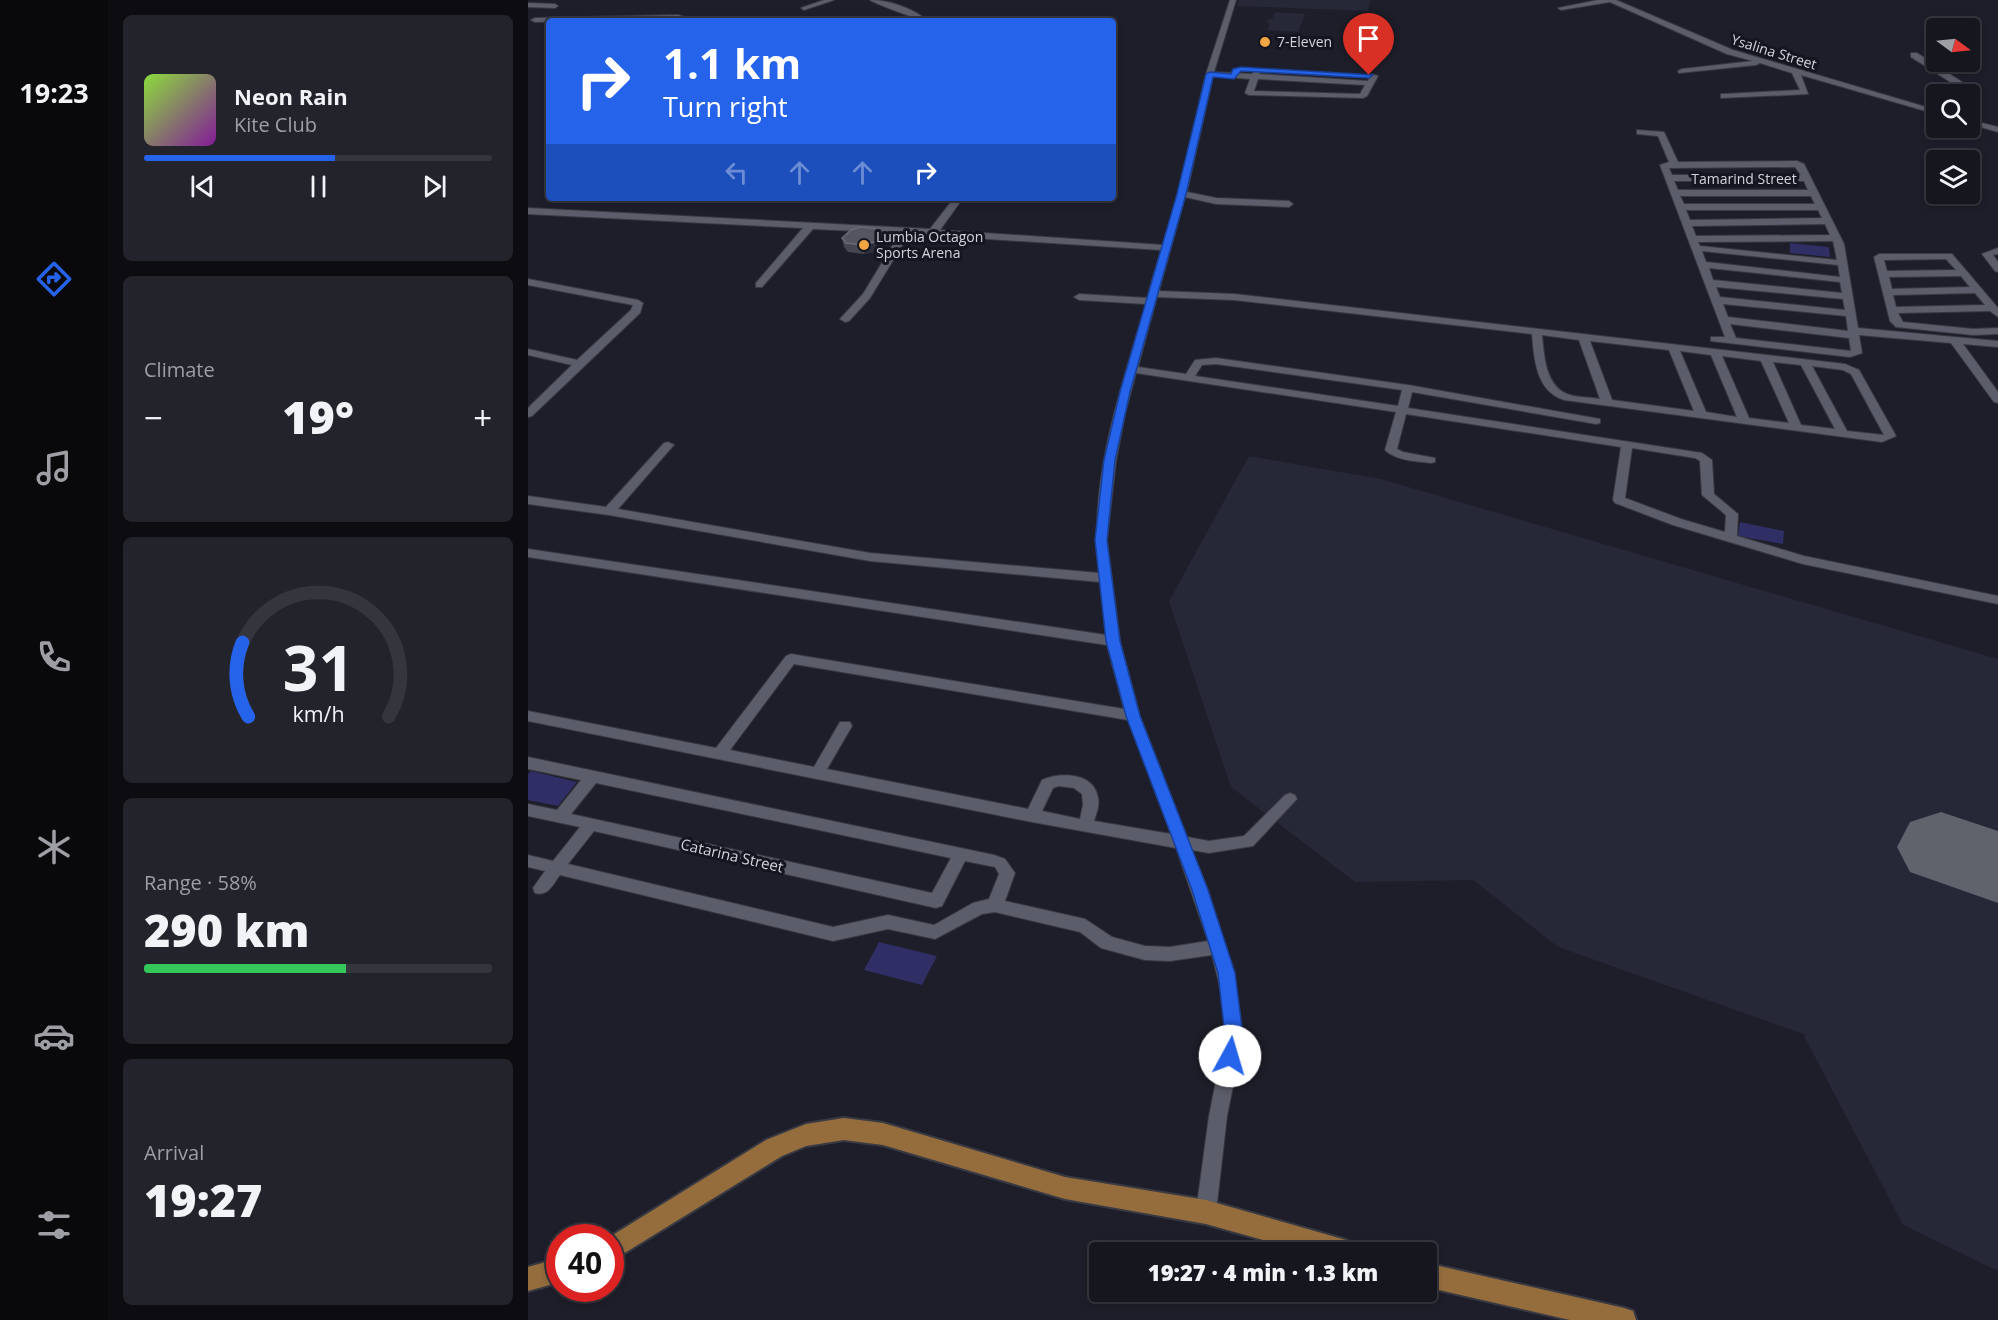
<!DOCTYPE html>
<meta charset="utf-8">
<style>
:root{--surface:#16161f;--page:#23232c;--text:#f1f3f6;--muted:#9e9fa4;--line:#35353d;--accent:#2563eb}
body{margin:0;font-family:"Open Sans",sans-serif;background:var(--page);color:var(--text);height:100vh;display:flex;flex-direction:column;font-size:22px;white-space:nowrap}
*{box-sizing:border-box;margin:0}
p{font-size:20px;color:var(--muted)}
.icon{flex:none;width:33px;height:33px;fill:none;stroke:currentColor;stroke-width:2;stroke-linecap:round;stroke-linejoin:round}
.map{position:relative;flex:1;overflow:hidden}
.side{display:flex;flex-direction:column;gap:15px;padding:15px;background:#0c0c11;width:420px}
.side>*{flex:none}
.hud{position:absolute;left:18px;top:18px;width:570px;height:183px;border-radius:6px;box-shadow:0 3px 9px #0003,0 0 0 2px var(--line);background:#2563eb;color:#fff;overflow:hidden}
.needle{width:39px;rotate:105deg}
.tools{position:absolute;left:1398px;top:18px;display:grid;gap:12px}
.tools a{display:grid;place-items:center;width:54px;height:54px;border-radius:6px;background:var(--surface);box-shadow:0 3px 9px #0003,0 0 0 2px var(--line);font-size:30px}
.speed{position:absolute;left:18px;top:1224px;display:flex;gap:12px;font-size:30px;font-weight:700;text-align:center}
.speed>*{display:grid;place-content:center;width:78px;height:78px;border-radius:50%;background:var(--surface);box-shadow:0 3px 9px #0003,0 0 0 2px var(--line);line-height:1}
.speed .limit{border:9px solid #d22;background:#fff;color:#111}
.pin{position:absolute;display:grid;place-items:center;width:51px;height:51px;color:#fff;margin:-62px -26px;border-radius:50% 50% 50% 0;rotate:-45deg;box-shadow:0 0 6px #0007}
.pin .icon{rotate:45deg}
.me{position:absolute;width:66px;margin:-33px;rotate:6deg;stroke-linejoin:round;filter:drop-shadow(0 0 4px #0008)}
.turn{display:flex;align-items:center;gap:21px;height:126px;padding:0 18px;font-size:27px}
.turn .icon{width:78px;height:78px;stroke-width:2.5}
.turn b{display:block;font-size:42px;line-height:51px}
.lanes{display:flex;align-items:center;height:57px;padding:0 18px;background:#0003;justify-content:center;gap:30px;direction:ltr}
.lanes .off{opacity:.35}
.big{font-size:45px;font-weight:800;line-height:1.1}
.side .widget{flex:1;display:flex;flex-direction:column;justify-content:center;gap:9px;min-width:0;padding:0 21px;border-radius:9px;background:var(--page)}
.side .dial{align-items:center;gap:0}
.dial svg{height:156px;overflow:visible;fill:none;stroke:var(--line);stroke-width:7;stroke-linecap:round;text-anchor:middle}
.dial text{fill:var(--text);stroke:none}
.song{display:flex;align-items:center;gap:18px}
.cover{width:72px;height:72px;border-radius:9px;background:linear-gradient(135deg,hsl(90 70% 55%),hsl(290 70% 35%))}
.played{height:6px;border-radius:3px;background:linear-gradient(90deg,var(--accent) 55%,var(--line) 55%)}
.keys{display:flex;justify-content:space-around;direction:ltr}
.heat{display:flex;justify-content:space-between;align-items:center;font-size:33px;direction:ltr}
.charge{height:9px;border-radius:4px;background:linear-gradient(90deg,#34c759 58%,var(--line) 0)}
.trip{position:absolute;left:561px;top:1242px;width:348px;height:60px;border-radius:6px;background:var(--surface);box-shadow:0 3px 9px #0003,0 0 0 2px var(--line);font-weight:800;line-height:60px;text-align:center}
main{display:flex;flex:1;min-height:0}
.tab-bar{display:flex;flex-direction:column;width:108px;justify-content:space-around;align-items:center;background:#09090c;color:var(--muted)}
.tab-bar .icon{width:42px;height:42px}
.tab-bar .active{color:var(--accent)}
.tab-bar b{font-size:27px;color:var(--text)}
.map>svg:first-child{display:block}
.built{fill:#262737}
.green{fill:#2f2f65}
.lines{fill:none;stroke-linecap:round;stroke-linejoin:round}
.runway{fill:#60626c;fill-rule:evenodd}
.minor-casing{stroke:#383942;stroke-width:2}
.major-casing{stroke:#383942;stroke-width:4}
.minor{fill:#5b5d6a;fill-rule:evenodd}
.major{fill:#956d3d;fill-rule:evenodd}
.wall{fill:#454652}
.shaded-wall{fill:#2e2f3c}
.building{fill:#545561;stroke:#686974;stroke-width:1.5}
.route{fill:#2563eb;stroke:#184099;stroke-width:1.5}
.poi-dot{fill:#f3a443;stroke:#141520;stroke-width:2}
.labels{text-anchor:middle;stroke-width:6;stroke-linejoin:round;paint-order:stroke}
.far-poi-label{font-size:14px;fill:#d2d3db;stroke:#141520;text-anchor:start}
.far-street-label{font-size:14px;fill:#d2d3db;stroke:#141520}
.street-label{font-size:15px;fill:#d2d3db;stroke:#141520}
</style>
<main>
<nav class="tab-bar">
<b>19:23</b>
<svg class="icon active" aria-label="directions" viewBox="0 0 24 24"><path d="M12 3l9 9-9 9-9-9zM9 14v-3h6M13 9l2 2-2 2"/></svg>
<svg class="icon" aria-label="music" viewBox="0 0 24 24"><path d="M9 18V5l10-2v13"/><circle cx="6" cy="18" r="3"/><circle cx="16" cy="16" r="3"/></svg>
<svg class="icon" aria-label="phone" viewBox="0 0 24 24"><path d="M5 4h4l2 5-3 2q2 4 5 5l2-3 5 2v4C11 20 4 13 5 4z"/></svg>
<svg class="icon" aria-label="climate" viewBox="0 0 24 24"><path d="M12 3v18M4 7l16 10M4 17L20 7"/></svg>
<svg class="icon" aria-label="car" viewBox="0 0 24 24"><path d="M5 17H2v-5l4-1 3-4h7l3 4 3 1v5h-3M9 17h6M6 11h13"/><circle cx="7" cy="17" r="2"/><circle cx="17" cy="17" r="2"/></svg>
<svg class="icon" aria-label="filters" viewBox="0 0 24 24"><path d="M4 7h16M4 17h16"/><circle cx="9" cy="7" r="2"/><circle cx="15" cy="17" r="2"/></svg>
</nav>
<section class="side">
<div class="widget">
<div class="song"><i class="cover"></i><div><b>Neon Rain</b><p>Kite Club</p></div></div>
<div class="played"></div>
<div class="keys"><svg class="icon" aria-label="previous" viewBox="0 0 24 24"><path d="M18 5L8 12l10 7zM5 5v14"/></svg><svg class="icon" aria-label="pause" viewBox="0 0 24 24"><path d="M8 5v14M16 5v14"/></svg><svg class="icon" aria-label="next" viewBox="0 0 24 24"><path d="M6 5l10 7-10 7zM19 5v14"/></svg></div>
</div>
<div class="widget"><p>Climate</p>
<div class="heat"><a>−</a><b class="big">19°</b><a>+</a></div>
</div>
<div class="widget dial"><svg viewBox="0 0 100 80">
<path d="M14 69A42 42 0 1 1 86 69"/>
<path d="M14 69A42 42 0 0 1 11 31" stroke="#2563eb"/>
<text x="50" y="56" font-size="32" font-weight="700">31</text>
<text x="50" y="72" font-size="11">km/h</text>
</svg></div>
<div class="widget"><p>Range · 58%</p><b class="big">290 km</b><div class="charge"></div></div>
<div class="widget"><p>Arrival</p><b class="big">19:27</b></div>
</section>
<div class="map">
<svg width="1470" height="1320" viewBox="0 0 1470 1320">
<rect width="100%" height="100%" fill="#1d1e29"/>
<path class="built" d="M711,0H842L840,11L709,6Z
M747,12L777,14L770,32L739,30L742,23H739L740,19H744Z
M721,456L853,479L1470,659V1271L1375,1225L1275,1034L1030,947L945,880L827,882L703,787L641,601Z"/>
<path class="green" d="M1262,243L1301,247L1302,257L1262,253Z
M1212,522L1256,531L1255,544L1210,536Z
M3,771L49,782L30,806L0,800V774Z
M351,942L409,956L394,985L336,970Z"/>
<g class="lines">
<path class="runway" d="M1413,812L1470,831V903L1382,872L1369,847L1382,822Z"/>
<defs>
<path id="minor" d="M296,0H306L276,10L273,8Z
M342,0C361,0 385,8 400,21C393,21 348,4 342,0Z
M702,0H708L686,72L724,74L729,68L733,70L731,74L840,81L843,74L850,76L839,96L835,98L721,95L717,93L722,79L685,76L659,192L688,198L761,201L765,204L761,207L688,204L657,197L631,291L706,294L1317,364L1331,370L1368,436L1354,442L1036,400C1008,391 1006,359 1004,334L706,300L629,297L610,367L658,374L667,360L688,358L880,385L1072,419V423L1068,424L884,392L880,408L1174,453L1184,460L1186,494L1210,514L1209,536L1276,556L1470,596V604L1275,564L1145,525L1087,503L1085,500L1093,447L878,414L869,449L875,452L907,458V462L903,463C888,461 869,461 857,450L868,412L608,373L597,414L588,461L579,540L592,641L612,716L659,837L681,841L716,836L757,795L762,793L767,795L769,799L725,846L681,853L664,850L680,890L706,973L715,1036L699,1116L688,1212L685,1219L678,1221L671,1219L668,1212L681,1116L697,1036L695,999L684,955L642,961L617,960L573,948L552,932L467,912L454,914L407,939L360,929L305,941L32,875C25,884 20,897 7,893L5,888L17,871L0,867V855L25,861L52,827L0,816V804L29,810L53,780L0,769V757L466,855L477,859L487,873L477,901L557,919L584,937L617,946L642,947L680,941L648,848L504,822L0,721V711L188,748L258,656L263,654L596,709L579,645L0,557V549L578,635L572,582L342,561L81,515L0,504V496L78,507L136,443L140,442L146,445L144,447L90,509L342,553L571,573C560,482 592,390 618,304L551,300L546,297L551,294L619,298L633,250L381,234L342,298L321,321L317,322L312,319L335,294L372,233L285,229L234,287H228V283L275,228L0,214V208L402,229L426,198H435L412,230L635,245L650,194L678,74ZM730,79L837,85L832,94L726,91ZM1014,335L1051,340L1072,399C1062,397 1048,398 1039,394C1017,385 1016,355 1014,335ZM1062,341L1141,350L1166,411L1084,400ZM1152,351L1183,355L1209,417L1178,412ZM1194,356L1233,361L1261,423L1221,418ZM1245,362L1273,365L1307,429L1273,425ZM688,364L874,390L870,406L667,376L674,365ZM1284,366L1315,370L1323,374L1356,435L1319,431ZM1104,448L1167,458L1172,461L1174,495L1198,515L1197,532L1153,519L1097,498ZM266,664L600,720L643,834L566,821C568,814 572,806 570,798C566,772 532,772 514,780L500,809L299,769L324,726L322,722H312L286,767L202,750ZM68,783L423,858L404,893L43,814ZM531,786L546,788L554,794L555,805L552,819L514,811L525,788ZM66,831L408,908L414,906L437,861L467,867L471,874L461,899L445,903L406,925L360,915L305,927L40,864Z
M1070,0H1088L1205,50L1408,110V114L1273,75L1280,94L1193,98V94H1196L1272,90L1264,73L1232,63L1228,65L1151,73L1150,71L1154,69L1225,61L1199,54L1082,2L1033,10L1030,8Z
M0,3L27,4L30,6L27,8L0,7Z
M150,15L172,21L150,19L7,22L3,20L7,18Z
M1383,53H1389L1434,82V90L1424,94H1415L1427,85L1383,57Z
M1442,120L1470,127V132L1442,124Z
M1109,130L1136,132L1150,162L1269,161L1276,164L1316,244L1330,328L1470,341V347L1435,344L1470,392V403L1466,402L1423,343L1331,335L1334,353L1322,357L1183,341V337H1197L1132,165L1141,162L1130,136L1109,134ZM1267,167L1273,175H1144L1141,168ZM1146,181H1276L1280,190H1150ZM1152,196H1283L1287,204H1156ZM1158,210H1290L1294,218L1162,220ZM1297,224L1302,235L1168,236L1164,226ZM1305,241L1309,260L1172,246L1170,242ZM1174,251L1310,265L1312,277L1178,262ZM1181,268L1312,282L1314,293L1185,280ZM1188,287L1315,299L1317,310L1192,297ZM1195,304L1318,316L1320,331L1200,317ZM1202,324L1321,338L1323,351L1208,338Z
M1470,248V254L1465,255L1470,262V272L1467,271L1454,254Z
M1351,254H1424L1470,308V317L1462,311L1370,313L1375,322L1445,329L1470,328V334L1445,335L1368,327L1362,321L1346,257ZM1418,259L1428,270L1359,271L1356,260ZM1433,276L1442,287L1364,289L1361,277ZM1447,293L1457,305L1368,307L1365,295Z
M0,279L110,300L115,303L112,313L4,416L0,417V408L44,365L0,355V349L49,360L103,310L105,305L0,285Z"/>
<path id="major" d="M316,1118L355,1123L537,1177L678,1200L818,1240L826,1244L830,1252H778L678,1224L537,1199L355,1145L316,1140L278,1146L254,1156L82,1262V1238H80L238,1140L278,1124Z
M32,1258V1282L0,1291V1267Z
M898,1263L1096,1308L1105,1311L1108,1320H1042L898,1287Z"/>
</defs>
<use href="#minor" class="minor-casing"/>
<use href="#major" class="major-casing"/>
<use href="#minor" class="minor"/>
<use href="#major" class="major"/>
</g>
<path class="wall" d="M314,238L356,243L349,251L336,254L320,252L316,247Z"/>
<path class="shaded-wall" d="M354,234L356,243L349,251L336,254L334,245Z"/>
<path class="building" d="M332,227L348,229L354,234L347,242L334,245L318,243L314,238L323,230Z"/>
<path class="route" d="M713,67L845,75L841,78L713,71L706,79L685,77L658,194L602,392L587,460L579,540L592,641L612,716L680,890L707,973L715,1036L708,1062L702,1064L696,1062L693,1056L697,1036L690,973L664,890L598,716L578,641L567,540L576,460L592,392L649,194L678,74L682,72L703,74L705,69Z"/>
<g class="poi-dot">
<circle cx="737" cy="42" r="6"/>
<circle cx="336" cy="245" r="6"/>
</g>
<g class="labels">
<g class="far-poi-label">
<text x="749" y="47">7-Eleven</text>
<text x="348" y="242">Lumbia Octagon<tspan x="348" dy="16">Sports Arena</tspan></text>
</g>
<g class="far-street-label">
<text transform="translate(1246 52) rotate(17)" y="5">Ysalina Street</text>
<text x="1216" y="184">Tamarind Street</text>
</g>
<g class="street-label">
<text transform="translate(204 856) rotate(13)" y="5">Catarina Street</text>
</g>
</g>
</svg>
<div class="tools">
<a><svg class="needle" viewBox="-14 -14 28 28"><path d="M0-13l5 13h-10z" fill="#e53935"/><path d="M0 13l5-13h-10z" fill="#9e9fa4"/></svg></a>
<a><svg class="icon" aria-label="search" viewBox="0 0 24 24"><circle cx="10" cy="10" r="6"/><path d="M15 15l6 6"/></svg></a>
<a><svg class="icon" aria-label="layers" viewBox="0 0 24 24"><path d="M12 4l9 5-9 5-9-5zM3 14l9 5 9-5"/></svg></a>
</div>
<div class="speed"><div class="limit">40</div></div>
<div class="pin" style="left:841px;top:75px;background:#d93025"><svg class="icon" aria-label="arrive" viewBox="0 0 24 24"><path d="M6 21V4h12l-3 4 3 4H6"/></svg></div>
<svg class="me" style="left:702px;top:1056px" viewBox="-20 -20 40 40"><circle r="19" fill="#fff"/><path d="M0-13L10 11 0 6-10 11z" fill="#2563eb"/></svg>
<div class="trip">19:27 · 4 min · 1.3 km</div>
<div class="hud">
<div class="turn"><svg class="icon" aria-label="right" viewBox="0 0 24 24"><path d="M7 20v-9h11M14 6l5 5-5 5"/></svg><div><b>1.1 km</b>Turn right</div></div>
<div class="lanes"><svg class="icon off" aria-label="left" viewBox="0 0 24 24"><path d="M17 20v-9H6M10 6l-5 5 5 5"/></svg><svg class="icon off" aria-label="ahead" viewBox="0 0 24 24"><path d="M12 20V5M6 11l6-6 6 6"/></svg><svg class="icon off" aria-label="ahead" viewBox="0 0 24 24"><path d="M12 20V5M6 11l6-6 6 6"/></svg><svg class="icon" aria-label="right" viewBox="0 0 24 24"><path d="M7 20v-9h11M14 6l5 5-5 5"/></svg></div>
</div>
</div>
</main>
